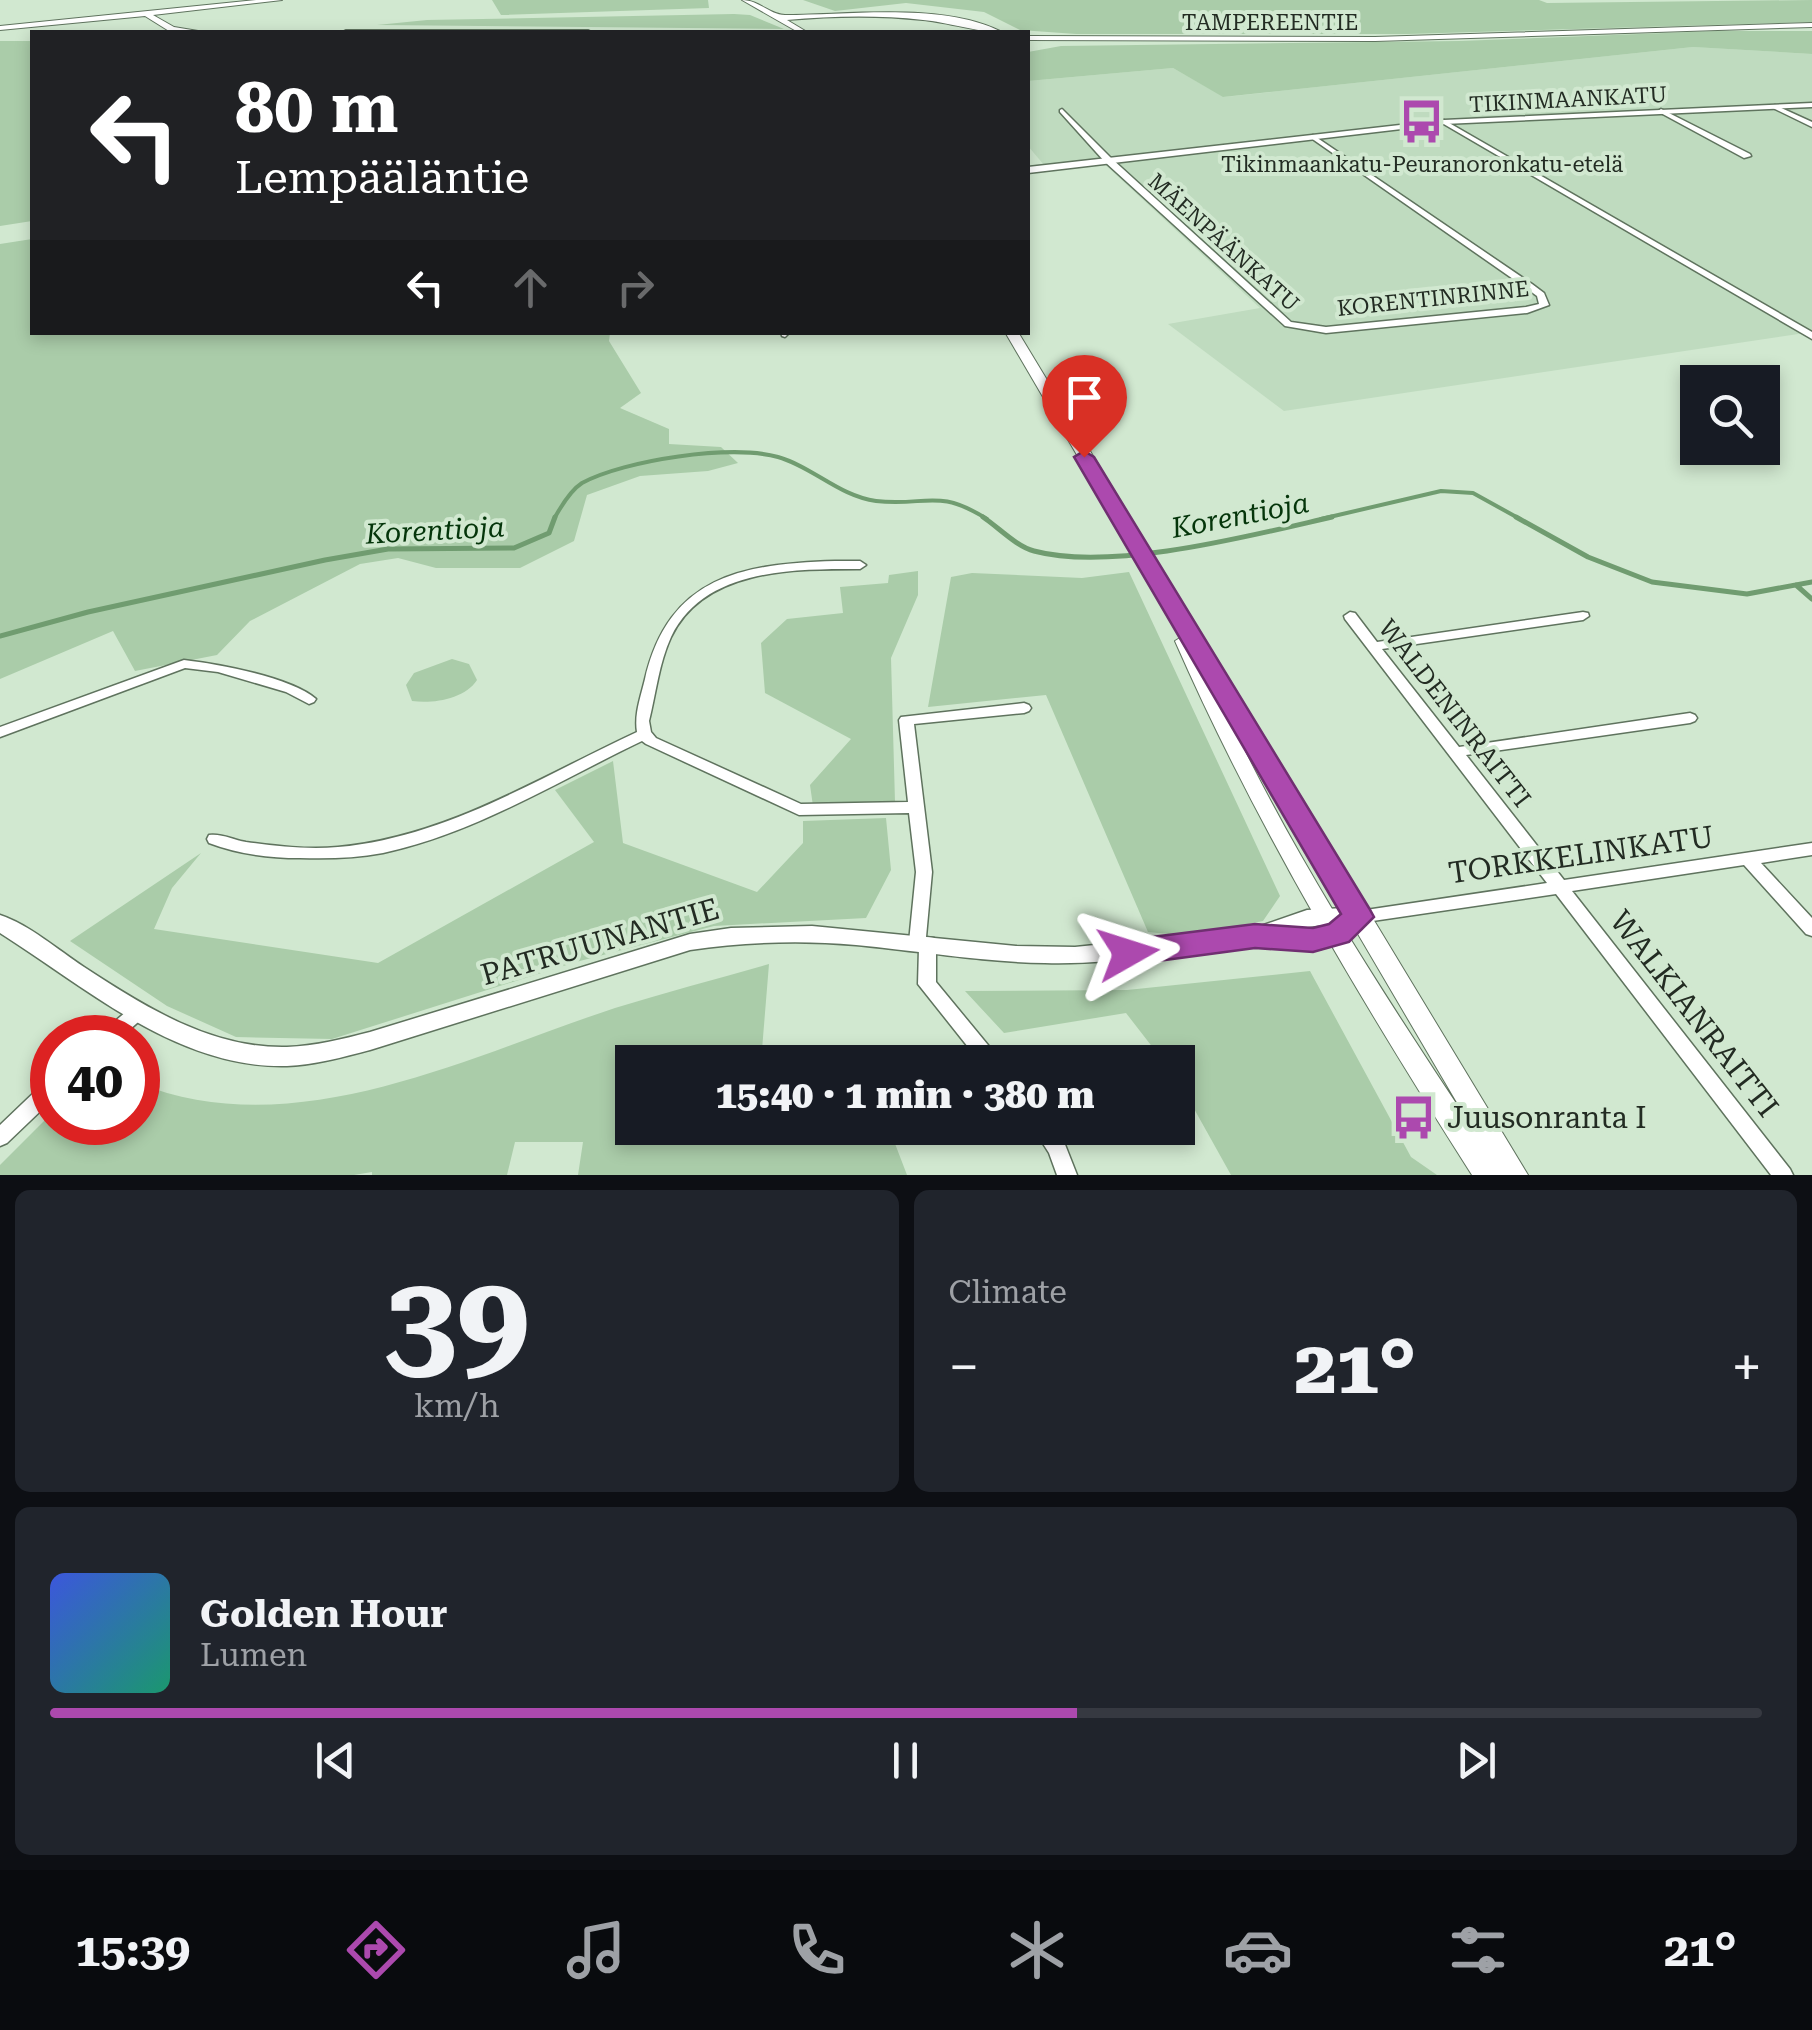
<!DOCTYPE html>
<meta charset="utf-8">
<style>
:root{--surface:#171b24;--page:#20242c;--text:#f1f3f6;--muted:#9ea1a6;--line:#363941;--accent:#ac49ae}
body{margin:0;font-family:"Roboto Serif",serif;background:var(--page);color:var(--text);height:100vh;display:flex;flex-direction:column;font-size:38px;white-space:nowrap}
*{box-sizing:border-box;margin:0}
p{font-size:32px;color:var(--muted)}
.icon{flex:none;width:55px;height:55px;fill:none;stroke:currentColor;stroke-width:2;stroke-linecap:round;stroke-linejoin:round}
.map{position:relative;height:1175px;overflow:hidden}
.panel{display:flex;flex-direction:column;gap:15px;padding:15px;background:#0d0f14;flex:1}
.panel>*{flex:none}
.hud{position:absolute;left:30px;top:30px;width:1000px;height:305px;border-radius:0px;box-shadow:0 5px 15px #0003;background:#202124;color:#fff;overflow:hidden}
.tools{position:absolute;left:1680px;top:365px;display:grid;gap:20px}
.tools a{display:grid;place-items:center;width:100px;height:100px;border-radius:0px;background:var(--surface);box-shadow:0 5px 15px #0003;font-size:50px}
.speed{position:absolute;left:30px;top:1015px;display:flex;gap:20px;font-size:50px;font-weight:700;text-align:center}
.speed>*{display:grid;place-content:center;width:130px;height:130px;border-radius:50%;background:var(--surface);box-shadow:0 5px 15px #0003;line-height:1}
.speed .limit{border:15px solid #d22;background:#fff;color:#111}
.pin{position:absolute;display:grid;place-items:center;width:85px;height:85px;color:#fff;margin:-102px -42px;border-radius:50% 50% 50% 0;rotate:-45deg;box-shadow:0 0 10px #0007}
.pin .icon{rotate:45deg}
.me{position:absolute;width:110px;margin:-55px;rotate:84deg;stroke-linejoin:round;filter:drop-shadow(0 0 8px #0008)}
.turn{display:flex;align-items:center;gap:35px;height:210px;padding:0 40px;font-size:45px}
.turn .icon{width:130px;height:130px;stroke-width:2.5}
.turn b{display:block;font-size:70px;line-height:85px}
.lanes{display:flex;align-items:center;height:95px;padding:0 40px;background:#0003;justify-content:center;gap:50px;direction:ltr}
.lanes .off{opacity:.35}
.big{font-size:75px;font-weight:800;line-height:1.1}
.panel .tile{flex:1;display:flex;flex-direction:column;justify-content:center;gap:15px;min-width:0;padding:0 35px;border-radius:15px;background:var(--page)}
.panel .dial{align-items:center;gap:0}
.dial b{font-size:130px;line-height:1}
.song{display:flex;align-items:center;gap:30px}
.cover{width:120px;height:120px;border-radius:15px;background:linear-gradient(135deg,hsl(230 70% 55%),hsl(160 70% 35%))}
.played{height:10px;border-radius:5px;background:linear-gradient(90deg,var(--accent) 60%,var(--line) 60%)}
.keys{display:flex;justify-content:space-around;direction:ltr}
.heat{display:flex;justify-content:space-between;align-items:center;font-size:55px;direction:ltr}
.panel .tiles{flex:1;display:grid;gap:15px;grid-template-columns:1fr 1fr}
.tile:last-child{grid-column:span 2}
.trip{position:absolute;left:615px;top:1045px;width:580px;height:100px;border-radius:0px;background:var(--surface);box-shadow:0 5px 15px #0003;font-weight:800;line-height:100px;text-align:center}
.tabs{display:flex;height:160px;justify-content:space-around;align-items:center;background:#090b0e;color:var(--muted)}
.tabs .icon{width:70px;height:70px}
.tabs .active{color:var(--accent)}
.tabs b{font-size:45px;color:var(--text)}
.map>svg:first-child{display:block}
.built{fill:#bfdbbf}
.green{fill:#aacca9}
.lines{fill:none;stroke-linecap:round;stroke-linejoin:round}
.stream-far1{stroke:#709c70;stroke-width:4}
.stream{stroke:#709c70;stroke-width:5}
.minor-casing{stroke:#5f735e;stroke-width:3}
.tertiary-casing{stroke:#5f735e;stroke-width:3}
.secondary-casing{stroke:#5f735e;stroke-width:2}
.minor{fill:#fff;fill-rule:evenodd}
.tertiary{fill:#fff;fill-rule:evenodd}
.secondary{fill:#fff;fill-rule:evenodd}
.route{fill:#ac49ae;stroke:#702f71;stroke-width:2.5}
.labels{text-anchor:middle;stroke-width:8;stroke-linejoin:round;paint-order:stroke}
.far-street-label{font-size:22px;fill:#232c23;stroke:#d1e8d0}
.far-poi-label{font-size:22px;fill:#232c23;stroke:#d1e8d0}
.street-label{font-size:25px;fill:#232c23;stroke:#d1e8d0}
.water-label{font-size:28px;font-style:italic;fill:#04350a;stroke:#d1e8d0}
.near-street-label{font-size:30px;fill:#232c23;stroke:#d1e8d0}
.near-poi-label{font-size:30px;fill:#232c23;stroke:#d1e8d0;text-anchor:start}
</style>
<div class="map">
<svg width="1812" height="1175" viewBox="0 0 1812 1175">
<rect width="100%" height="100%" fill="#d1e8d0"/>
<path class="built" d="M1693,47L1812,54V332L1284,411L1168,324L1260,308L1100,160L1044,165L1028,146V81L1173,68L1224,97Z"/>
<path class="green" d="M492,0H708L709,8L501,15Z
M803,0H1539L1547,3L1812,0V22L1408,34H1076L1020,30L984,12L906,3L835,11Z
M734,14L750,15L784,29L377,25L427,20Z
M1716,31H1812V54L1693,47L1223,97L1173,68L1028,81V52L1061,46L1459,41Z
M0,41H32V221L0,226Z
M32,239V332L610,333L609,341L641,393L620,408L669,429V444L721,447L738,463L708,471L640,476L587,495L574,541L520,568H436L398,558L360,564L250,621L217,655L135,671L113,631L0,679V244Z
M918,571V595L891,658L895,802L813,806L810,785L851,739L765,693L761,643L787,619L843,613L840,587L888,583L889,575Z
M1129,572L1280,896L1263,921L1188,936L1148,932L1046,695L928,707L951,577L972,573L1082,578Z
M452,659L469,664L477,680C465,699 433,704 412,701L406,685L414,673Z
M613,761L623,843L757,892L803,843V821L886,818L891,870L866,918L714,926L576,962L332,1039L236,1037L167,1006L70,941L201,853L172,888L154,929L378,963L594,842L555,790Z
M769,964L761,1062H632V1128H889L907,1175H578L583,1142H515L507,1175H372V1172L354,1175H0V1165L52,1113V1122H138V1083C295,1146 466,1057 615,1008C666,992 718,979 769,964Z
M1310,971L1411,1157L1437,1175H1231L1178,1080V1062H1164L1126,1013L1004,1033L965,991L1127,990Z"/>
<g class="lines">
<path class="stream-far1" d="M554,519C560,508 571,490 582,483C625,460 731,444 778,457C813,467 839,496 876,501C926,507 936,487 987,519
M1321,519L1441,491L1473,493L1520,519"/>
<path class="stream" d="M983,517C998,527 1017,547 1034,551C1112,572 1253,535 1332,517
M1516,517L1588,557L1652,582L1747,594L1812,582
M1796,585L1812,599
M0,636L88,612L325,560L388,549L514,548L549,533L555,517"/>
<defs>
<path id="minor" d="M1775,105L1812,122V127L1773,108L1772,107Z
M1062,109L1111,158L1291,322L1326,327L1526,307L1539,304L1537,296L1526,288L1311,138L1310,137L1313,135L1532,284L1544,293L1549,305L1527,313L1326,333L1285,326L1105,162L1060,112V110Z
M1661,109L1750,154L1751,156L1744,158L1659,112L1658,111Z
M1444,120L1812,332V339L1442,123L1441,122Z
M781,332H790L785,337L782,336Z
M835,561H860L866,565L860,569C794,569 704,568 671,637C659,663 656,693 649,721L651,732L656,738L801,804L908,802L899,720L901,717L1024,703L1029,705L1031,708L1029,711L1024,713L914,724L932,872L926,937L934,938L936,943V982L997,1056L1000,1062H980L918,984L919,948L911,947L909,942L916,872L909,813L799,815L646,744L642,741C558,781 476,833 383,853C356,858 328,859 300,858C269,858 238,854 209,843L207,839L209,835C221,833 234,840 246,842C276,846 308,850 338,847C447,837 540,777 637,732C634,714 641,696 645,679C669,576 742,564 835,561Z
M1350,612L1355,613L1377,642L1583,612L1588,613L1589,616L1583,620L1382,649L1459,747L1690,713L1695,715L1697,718L1695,721L1690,723L1466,755L1564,880L1812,843V855L1761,863L1812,918V936L1806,934L1744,865L1572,891L1790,1169L1793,1175H1771L1556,894L1359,923L1353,922L1351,917L1353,912L1359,911L1547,883L1345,619L1344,616Z
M184,660C218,664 291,677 316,699L314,702L309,704L286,692L218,672L185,668L0,737V727Z
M139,1004L145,1006L148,1011L145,1016L120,1038H98L101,1033L133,1006Z
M52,1080V1100L7,1143L0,1146V1125L45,1082Z
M1033,1128H1054L1064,1142L1077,1175H1057L1049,1153Z"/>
<path id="tertiary" d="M1812,103V107L1444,124L1028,173V167L1444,120Z
M1344,908L1366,912L1369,917C1343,957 1288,942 1249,945C1181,951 1114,965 1045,963C982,962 919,951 856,945C800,940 746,942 690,950L370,1050C343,1057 315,1065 287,1066C178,1069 87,988 0,933V915C30,925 58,950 84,967C145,1007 212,1049 287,1047C315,1046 343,1039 370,1032L690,934L731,928L812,926L1016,946L1075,947L1252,929L1307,910ZM1335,923L1319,929H1294Z"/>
<path id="secondary" d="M256,0H282L153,15L174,27L204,32L169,31L145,16L0,30V26Z
M742,0C759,0 770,15 785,15C849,15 944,2 1002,32C981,33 947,22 923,20C878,15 832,16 787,20L807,32H798Z
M1812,23V27L1375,41L1028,40V36L1375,37Z
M346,30H588L592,32H342Z
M1005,332H1018L1528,1175H1472C1362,1002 1257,828 1175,641L1183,636ZM1220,699L1469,1123C1379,987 1288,848 1220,699Z"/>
</defs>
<use href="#minor" class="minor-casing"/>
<use href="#tertiary" class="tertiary-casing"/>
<use href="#secondary" class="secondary-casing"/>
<use href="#minor" class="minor"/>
<use href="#tertiary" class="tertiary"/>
<use href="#secondary" class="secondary"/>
</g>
<path class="route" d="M1084,451L1094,457L1369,908L1374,917L1349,942L1313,952L1255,948L1128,965L1117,961L1112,953L1117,944L1128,940L1255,924L1313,928L1329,924L1341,914L1074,457Z"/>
<defs>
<symbol id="bus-bare" viewBox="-9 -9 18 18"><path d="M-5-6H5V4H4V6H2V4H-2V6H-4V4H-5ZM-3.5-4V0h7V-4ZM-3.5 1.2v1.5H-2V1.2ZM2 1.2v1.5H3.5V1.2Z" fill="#ac49ae" stroke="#d1e8d0" stroke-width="2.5" paint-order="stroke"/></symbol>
</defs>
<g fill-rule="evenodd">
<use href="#bus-bare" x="1390" y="90" width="63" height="63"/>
<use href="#bus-bare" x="1382" y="1086" width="63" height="63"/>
</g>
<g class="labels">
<g class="far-street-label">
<text x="1270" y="30">TAMPEREENTIE</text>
<text transform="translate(1568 99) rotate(-3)" y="8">TIKINMAANKATU</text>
<text transform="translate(1224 242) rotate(42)" y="8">MÄENPÄÄNKATU</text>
<text transform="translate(1433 298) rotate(-6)" y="8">KORENTINRINNE</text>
</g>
<g class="far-poi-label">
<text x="1422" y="172">Tikinmaankatu-Peuranoronkatu-etelä</text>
</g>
<g class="street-label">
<text transform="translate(1455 713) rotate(52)" y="9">WALDENINRAITTI</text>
</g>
<g class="water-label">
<text transform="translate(1240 515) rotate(-11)" y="10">Korentioja</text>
<text transform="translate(435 530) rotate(-3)" y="10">Korentioja</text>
</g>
<g class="near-street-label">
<text transform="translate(1581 855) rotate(-8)" y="10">TORKKELINKATU</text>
<text transform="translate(600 942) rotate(-16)" y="10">PATRUUNANTIE</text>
<text transform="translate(1694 1014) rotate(52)" y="10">WALKIANRAITTI</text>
</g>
<g class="near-poi-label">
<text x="1447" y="1128">Juusonranta I</text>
</g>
</g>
</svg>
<div class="tools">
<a><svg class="icon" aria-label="search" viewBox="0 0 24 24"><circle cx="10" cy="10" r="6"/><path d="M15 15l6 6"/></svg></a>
</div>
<div class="speed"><div class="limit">40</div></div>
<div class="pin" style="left:1084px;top:457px;background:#d93025"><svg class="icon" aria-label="arrive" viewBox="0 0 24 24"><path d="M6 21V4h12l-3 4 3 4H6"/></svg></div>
<svg class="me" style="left:1128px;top:953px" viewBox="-20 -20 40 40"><path d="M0-17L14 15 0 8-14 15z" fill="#ac49ae" stroke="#fff" stroke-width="4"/></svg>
<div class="trip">15:40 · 1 min · 380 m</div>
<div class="hud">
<div class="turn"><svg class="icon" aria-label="left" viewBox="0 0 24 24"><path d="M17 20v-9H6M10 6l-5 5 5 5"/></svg><div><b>80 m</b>Lempääläntie</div></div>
<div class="lanes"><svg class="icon" aria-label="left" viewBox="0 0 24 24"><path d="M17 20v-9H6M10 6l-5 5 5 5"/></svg><svg class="icon off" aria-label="ahead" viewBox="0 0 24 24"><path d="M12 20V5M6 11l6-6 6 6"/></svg><svg class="icon off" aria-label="right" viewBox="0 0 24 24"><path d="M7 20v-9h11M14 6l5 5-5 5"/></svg></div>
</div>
</div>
<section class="panel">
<div class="tiles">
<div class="tile dial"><b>39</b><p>km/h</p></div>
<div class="tile"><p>Climate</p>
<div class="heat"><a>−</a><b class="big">21°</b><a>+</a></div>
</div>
<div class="tile">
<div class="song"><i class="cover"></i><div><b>Golden Hour</b><p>Lumen</p></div></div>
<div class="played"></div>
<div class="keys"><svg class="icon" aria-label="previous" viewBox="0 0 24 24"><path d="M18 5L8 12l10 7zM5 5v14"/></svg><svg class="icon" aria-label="pause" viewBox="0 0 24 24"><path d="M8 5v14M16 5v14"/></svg><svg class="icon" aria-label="next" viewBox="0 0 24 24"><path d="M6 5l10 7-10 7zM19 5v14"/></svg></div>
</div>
</div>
</section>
<nav class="tabs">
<b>15:39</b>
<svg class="icon active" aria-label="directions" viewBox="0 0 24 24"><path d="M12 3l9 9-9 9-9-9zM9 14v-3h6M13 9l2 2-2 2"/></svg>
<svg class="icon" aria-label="music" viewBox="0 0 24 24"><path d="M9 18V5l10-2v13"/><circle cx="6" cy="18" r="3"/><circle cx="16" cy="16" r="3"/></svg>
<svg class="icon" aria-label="phone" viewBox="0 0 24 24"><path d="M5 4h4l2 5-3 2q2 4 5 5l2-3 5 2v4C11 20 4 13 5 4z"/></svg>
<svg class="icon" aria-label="climate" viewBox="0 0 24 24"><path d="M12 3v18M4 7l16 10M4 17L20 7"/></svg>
<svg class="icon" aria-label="car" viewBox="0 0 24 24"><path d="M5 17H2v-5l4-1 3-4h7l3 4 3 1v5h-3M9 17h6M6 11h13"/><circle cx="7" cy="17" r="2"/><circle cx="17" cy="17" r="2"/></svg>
<svg class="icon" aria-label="filters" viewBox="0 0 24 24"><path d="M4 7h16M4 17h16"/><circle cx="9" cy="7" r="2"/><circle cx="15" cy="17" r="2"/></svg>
<b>21°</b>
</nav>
